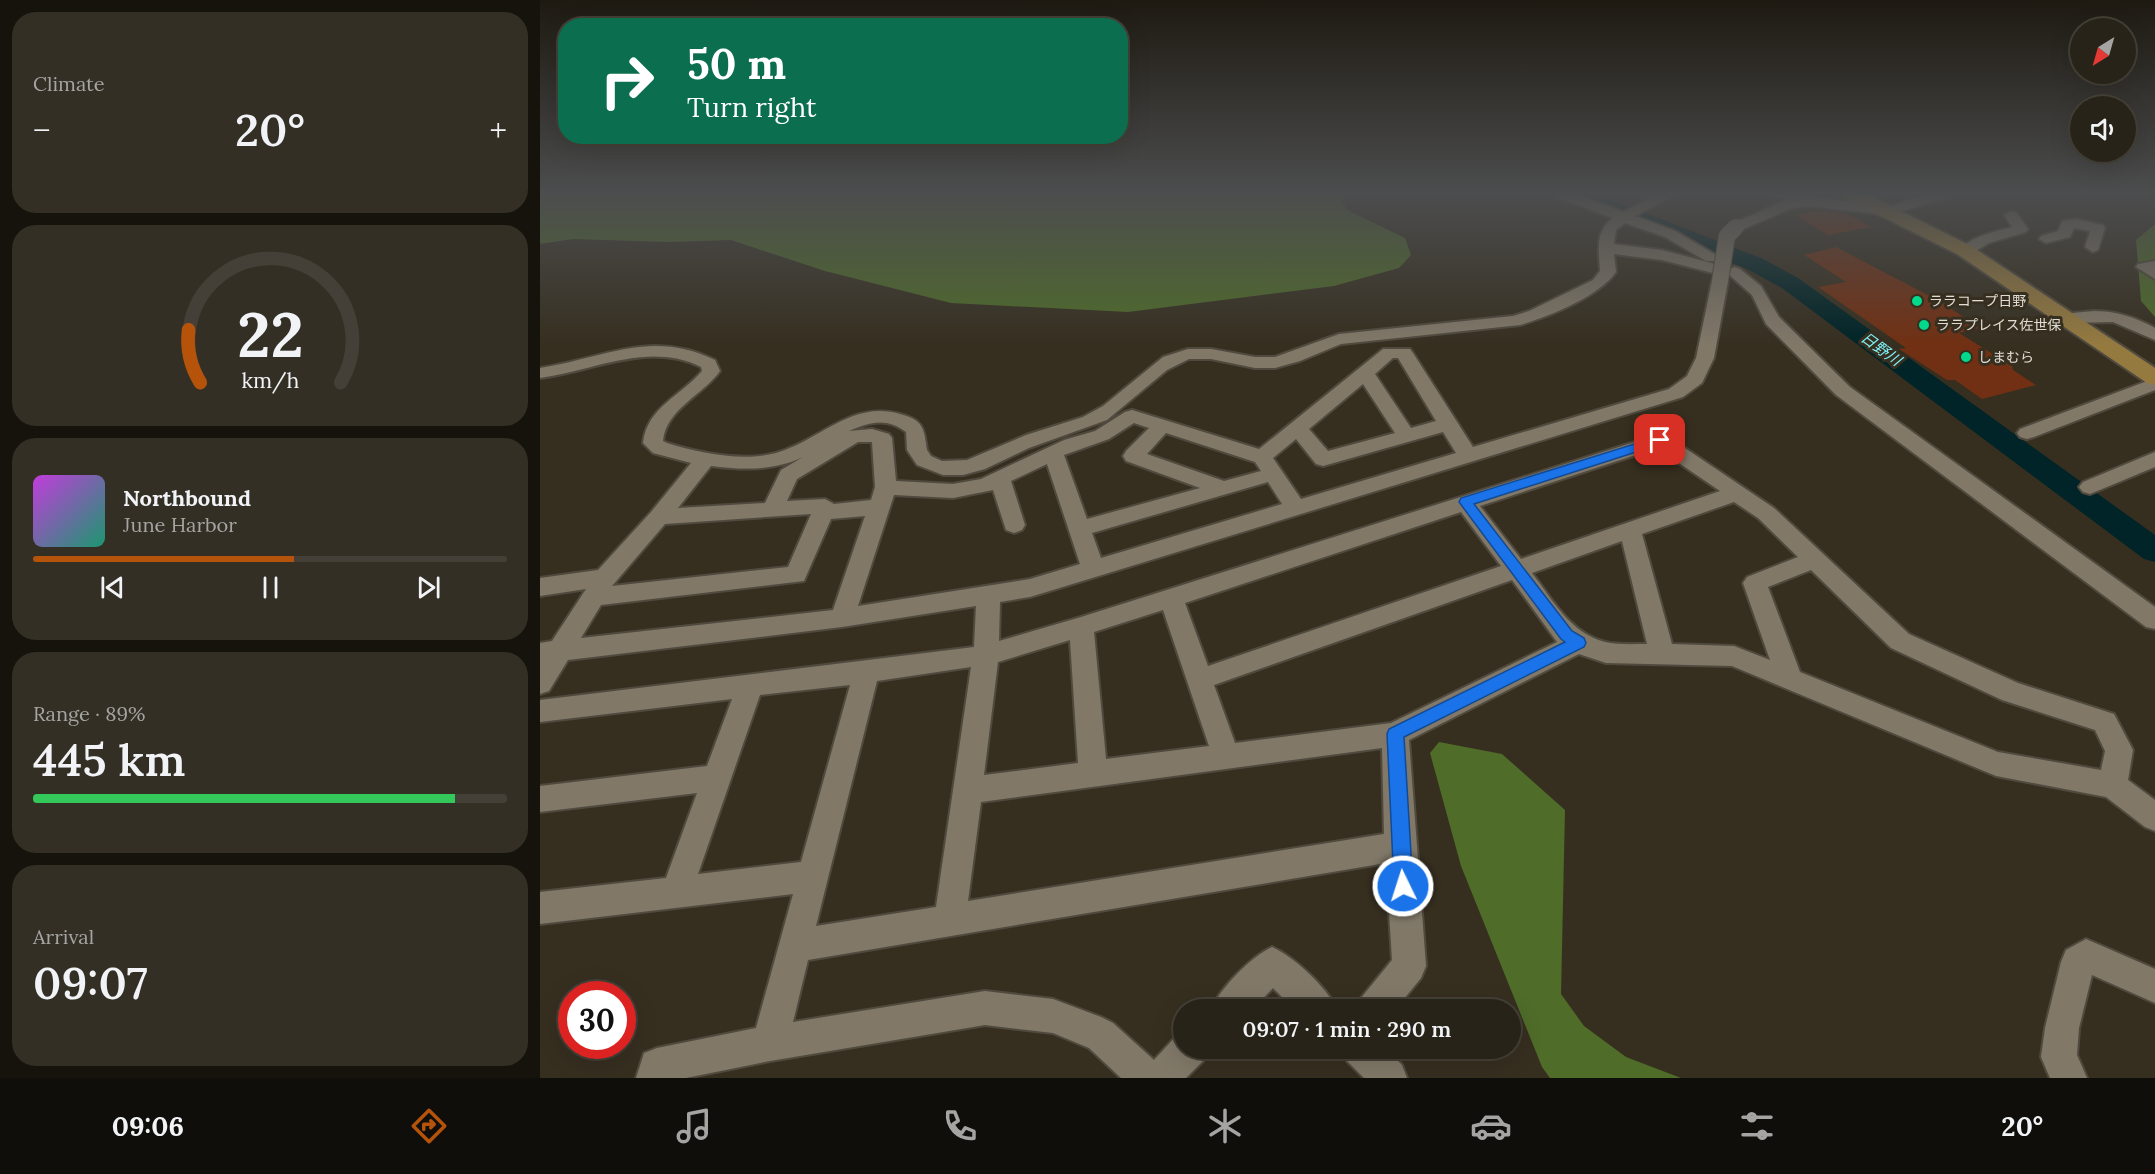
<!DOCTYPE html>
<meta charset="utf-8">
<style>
:root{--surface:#282318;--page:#342f25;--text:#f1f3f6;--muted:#a5a4a2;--line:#444037;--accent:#b45309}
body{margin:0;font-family:Lora,"Noto Sans JP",serif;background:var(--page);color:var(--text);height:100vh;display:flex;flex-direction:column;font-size:22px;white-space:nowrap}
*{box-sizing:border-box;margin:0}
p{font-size:20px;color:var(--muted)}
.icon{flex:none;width:33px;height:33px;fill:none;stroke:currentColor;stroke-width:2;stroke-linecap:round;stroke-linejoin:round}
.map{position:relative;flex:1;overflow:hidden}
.sheet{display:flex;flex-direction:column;gap:12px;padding:12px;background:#16130d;width:540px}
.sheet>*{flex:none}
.guide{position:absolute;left:18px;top:18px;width:570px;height:126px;border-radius:24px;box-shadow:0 6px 24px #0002,0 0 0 2px var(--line);background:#0b6e4f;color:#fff;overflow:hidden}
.needle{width:39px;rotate:217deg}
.buttons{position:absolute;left:1530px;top:18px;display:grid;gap:12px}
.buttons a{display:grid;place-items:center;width:66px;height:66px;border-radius:50%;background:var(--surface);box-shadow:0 6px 24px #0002,0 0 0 2px var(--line);font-size:30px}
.speed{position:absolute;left:18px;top:981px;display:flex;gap:12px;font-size:30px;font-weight:700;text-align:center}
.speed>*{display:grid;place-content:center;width:78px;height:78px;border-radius:50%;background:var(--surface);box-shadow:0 6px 24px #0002,0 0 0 2px var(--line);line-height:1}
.speed .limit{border:9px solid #d22;background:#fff;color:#111}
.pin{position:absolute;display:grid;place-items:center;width:51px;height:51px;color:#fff;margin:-26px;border-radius:12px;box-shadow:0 3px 9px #0006}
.me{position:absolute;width:66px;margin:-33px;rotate:356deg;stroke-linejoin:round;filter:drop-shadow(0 0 4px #0008)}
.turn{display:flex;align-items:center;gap:21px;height:126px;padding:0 30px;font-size:27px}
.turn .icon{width:78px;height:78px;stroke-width:2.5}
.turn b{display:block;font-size:42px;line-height:51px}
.big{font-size:45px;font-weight:600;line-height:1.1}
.sheet .tile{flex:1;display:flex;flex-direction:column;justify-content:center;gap:9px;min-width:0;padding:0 21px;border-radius:24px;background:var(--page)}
.sheet .dial{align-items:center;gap:0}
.dial svg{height:156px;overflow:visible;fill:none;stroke:var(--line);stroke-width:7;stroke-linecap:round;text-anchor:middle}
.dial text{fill:var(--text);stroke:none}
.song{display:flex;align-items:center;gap:18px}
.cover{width:72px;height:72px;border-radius:9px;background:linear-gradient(135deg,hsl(290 70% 55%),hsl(160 70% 35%))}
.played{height:6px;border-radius:3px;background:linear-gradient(90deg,var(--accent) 55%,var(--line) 55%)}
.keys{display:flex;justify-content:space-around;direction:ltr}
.heat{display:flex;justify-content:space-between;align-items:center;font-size:33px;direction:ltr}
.charge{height:9px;border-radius:4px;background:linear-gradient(90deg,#34c759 89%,var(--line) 0)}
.trip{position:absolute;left:633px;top:999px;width:348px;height:60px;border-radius:30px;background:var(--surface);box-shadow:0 6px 24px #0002,0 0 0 2px var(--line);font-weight:600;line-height:60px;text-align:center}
.tab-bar{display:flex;height:96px;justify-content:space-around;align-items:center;background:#100e0a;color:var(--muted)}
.tab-bar .icon{width:42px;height:42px}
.tab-bar .selected{color:var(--accent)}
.tab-bar b{font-size:27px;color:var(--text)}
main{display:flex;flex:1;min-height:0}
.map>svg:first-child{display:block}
.forest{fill:#4f6c29}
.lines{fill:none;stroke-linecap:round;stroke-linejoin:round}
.river{fill:#002427;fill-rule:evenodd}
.building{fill:#713013}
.minor-casing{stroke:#504a3e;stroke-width:4}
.major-casing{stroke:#504a3e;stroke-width:4}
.minor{fill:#817868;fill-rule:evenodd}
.major{fill:#957a40;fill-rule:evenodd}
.minor-bridge-casing{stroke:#504a3e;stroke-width:18;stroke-linecap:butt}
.minor-bridge{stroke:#817868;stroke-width:16}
.route{fill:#1a73e8;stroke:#114b97;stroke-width:1.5}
.poi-dot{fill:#02d98b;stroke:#362f20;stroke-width:2}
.labels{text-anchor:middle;stroke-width:6;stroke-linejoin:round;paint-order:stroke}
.far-poi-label{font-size:14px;fill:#e1dcd3;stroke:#362f20;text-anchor:start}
.far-water-label{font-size:15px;font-style:italic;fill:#7ef0f8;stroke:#362f20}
</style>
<main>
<section class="sheet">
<div class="tile"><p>Climate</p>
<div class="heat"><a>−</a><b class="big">20°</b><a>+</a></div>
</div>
<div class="tile dial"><svg viewBox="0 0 100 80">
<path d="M14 69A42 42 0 1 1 86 69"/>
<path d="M14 69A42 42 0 0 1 8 42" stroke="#b45309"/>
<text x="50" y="56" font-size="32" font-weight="700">22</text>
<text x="50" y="72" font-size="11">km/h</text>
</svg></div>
<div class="tile">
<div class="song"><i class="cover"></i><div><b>Northbound</b><p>June Harbor</p></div></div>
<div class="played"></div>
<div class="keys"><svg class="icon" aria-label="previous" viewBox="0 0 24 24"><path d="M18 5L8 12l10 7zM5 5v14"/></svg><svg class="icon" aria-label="pause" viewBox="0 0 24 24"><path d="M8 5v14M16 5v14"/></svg><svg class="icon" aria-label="next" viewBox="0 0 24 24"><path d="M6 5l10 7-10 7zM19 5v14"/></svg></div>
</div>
<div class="tile"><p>Range · 89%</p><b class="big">445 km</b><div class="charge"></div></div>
<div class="tile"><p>Arrival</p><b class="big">09:07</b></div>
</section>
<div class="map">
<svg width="1615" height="1078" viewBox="0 0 1615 1078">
<rect width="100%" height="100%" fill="#362f20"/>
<path class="forest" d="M0,195H798L807,210L865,238L871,255L859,268L794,286L588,312L411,303L285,271L191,240L128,242L33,239L0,244Z
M1615,224V317L1601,301L1596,240Z
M899,742L962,754L1025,810L1021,994L1044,1026L1086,1057L1141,1078H1010L1002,1067L921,866L890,753Z"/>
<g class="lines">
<path class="river" d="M1032,195H1060L1223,259L1258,278L1615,535V562L1604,559L1242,288L1207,269L1035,199Z"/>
</g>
<path class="building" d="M1279,210L1310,215L1332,227L1288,235L1255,215Z
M1296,247L1401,302L1440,328L1419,333L1472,366L1473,370L1496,385L1442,399L1415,380H1407L1359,349L1366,348L1278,287L1306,282L1264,255Z"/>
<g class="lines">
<defs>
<path id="minor" d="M1017,195H1037L1083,212L1116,195H1134L1095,216L1135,231L1176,255L1179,258L1176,261H1166L1125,237L1085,223L1076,230L1074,244L1122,250L1179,265L1181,268L1173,273L1122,260L1074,254L1076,272C1058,297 1010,316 980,325L801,344L760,361L735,368H715L671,359H649L627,370L567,420L489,448L445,469L423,475H403L377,465L367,450L366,432C347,417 329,422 309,431L332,429L349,434L352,438L356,481L413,484L441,479L524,440L555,431L585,412L592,410L719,449L843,349H870L873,353L933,447L1129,389L1147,376L1156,358L1172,281L1174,278H1186L1188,281L1174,358L1162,383L1143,397L490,597L460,602L459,641L541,617L1120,434L1127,436L1234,508L1369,634L1478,683L1574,714L1593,750L1588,780L1615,800V831L1605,827L1566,797L1456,776L1192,666L1066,663L1039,654L869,740L886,966L881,978L855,1010H816L821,998L852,960L846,863L268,960L253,1022L445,991L513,999L561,1017L573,1023L614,1060L637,1035L644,1033V1048H667L663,1061L646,1078H581L549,1048L513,1033L445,1025L230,1061L146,1078H96L104,1053L117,1048L216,1028L253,894L0,924V892L126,878L157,793L0,812V786L167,766L192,699L0,722V700L434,647L436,606L302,627L28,660L9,691L0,694V643L12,641L46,589L0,596V578L58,570L111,512L151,463L113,453L103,443C107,407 141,396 162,371L161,367C108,341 54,371 0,378V368C65,358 111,329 175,360L180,371C163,395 126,409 123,441L127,443C160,453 202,462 236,453C280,441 311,400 360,414C384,420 384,429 387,450L391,456L402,461L427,460L486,435L543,417L563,406L623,357L648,349H671L715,357H735L799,334L973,316L989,311L1053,280L1060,271C1059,250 1054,232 1073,218L1019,198ZM853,358H858L896,421L871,428L835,374ZM823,384L855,433L788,451L769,429ZM594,423L609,428L586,451L583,456L586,461L660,488L547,519L524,455L569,439ZM903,432L916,453L761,499L733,458L756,439L776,464L783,466ZM626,433L715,462L721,471L684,481L607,454ZM318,442H332L335,487L331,500L294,504L285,499L247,501L257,479ZM1117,448L1180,491L981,559L940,506ZM263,457L241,470L225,503L138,508L171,466C202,470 234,471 263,457ZM507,464L540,564L490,579L318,606L354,495L413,498L453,490L466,530L474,533L482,530L485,525L471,481ZM728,482L742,504L561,558L552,533ZM1194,502L1218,518L1258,557L1207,577L1203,583L1230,660L1194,646L1132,644L1102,534ZM921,512L961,566L668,666L645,603ZM271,514L248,567L72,586L125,524ZM325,516L293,610L41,638L61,605L264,581L291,519ZM1082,541L1107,644C1093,644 1077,645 1065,642C1030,633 1013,600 992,573ZM1271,570L1351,648L1462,700L1555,730L1565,751L1561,770L1458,752L1260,672L1228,587ZM972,580L1017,642L851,723L695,743L674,685ZM623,610L669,746L566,759L554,632ZM530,640L538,763L444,775L458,662ZM431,667L396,907L276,926L337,681ZM310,685L261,862L158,874L220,695ZM842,748L844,834L428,901L441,802Z
M1236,195H1259L1348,207L1385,195H1407L1405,198L1349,215L1268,206L1252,208L1201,230H1191L1189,227L1191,224L1247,200Z
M1471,211L1476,212L1488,229L1486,232L1449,243L1431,254H1421L1418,251C1431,236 1454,232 1472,227L1464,215Z
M1536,219L1563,225L1565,228L1558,250L1553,252L1545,247L1550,231L1534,228L1530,237L1506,243L1499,239L1501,236L1518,231L1522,221Z
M1615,261V279L1596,267L1598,264Z
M1194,267L1200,269L1221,286L1239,317L1310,387L1615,607V629L1606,627L1296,395L1226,324L1212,295L1186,272Z
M1554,311C1576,311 1595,317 1615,328V340L1573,322L1527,323L1521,322L1519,318L1521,314Z
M1615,378V390L1494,437L1487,439L1480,437L1477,433L1480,429Z
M1615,452V467L1550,494L1543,492L1539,487L1543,482Z
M1546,939L1615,969V1003L1552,975L1539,1028L1537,1055L1547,1078H1510L1501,1057L1505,1028L1521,962L1526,950Z
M732,947C753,956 789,989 797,1010H755L733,988L712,1010H671C679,989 712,956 732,947Z
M803,1048H845L862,1065L867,1078H824L807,1061Z"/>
<path id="major" d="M1304,195H1328L1431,246L1615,368V385L1607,383L1417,254L1307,199Z"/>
</defs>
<use href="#minor" class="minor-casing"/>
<use href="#major" class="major-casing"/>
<use href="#minor" class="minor"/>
<use href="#major" class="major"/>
<defs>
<path id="minor-bridge" d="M1180,281L1187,236L1196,227"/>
</defs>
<use href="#minor-bridge" class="minor-bridge-casing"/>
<use href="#minor-bridge" class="minor-bridge"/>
</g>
<linearGradient id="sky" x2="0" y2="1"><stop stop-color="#1e1a12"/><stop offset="0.56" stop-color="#4c4d4e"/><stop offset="1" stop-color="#4c4d4e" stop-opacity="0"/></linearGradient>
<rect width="1615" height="346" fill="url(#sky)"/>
<path class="route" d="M1120,436L1126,440L1124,443L934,504L1032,631L1044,638L1046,643L1044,647L864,737L873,886L870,892L863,895L856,892L854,886L847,734L849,729L1025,642L1021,639L919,502L921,498Z"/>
<g class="poi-dot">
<circle cx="1377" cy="301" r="6"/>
<circle cx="1384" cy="325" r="6"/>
<circle cx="1426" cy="357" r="6"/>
</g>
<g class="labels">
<g class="far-poi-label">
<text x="1389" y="306">ララコープ日野</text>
<text x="1396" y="330">ララプレイス佐世保</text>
<text x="1438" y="362">しまむら</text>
</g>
<g class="far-water-label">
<text transform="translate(1341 349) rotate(36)" y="5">日野川</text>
</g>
</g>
</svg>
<div class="buttons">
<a><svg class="needle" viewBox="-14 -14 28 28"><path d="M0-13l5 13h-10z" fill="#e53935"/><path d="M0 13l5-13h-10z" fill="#a5a4a2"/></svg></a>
<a><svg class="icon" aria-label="sound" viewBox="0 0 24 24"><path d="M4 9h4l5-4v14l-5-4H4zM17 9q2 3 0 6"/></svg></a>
</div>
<div class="speed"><div class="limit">30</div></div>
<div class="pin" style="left:1120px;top:440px;background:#d93025"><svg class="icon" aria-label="arrive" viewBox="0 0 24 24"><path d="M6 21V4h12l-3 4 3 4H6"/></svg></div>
<svg class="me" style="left:863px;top:886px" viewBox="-20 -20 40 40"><circle r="17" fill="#1a73e8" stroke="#fff" stroke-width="3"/><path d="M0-11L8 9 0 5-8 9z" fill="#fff"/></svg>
<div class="trip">09:07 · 1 min · 290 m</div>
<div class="guide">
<div class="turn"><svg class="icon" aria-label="right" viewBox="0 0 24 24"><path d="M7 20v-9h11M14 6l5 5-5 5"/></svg><div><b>50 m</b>Turn right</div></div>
</div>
</div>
</main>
<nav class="tab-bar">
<b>09:06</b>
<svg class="icon selected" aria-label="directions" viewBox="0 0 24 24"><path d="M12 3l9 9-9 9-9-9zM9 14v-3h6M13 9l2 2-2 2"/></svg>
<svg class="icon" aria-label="music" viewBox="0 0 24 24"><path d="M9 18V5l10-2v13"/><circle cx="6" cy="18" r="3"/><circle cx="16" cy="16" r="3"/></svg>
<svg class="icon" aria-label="phone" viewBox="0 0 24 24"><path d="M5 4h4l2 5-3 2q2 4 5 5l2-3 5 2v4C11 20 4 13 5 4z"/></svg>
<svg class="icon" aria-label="climate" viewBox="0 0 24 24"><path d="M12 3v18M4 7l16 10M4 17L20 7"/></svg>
<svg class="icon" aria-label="car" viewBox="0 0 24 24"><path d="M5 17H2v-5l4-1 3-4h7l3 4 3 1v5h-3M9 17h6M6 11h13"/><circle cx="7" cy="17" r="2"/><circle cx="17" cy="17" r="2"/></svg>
<svg class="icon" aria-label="filters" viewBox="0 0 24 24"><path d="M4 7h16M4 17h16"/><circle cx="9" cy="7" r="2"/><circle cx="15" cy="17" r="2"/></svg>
<b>20°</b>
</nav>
